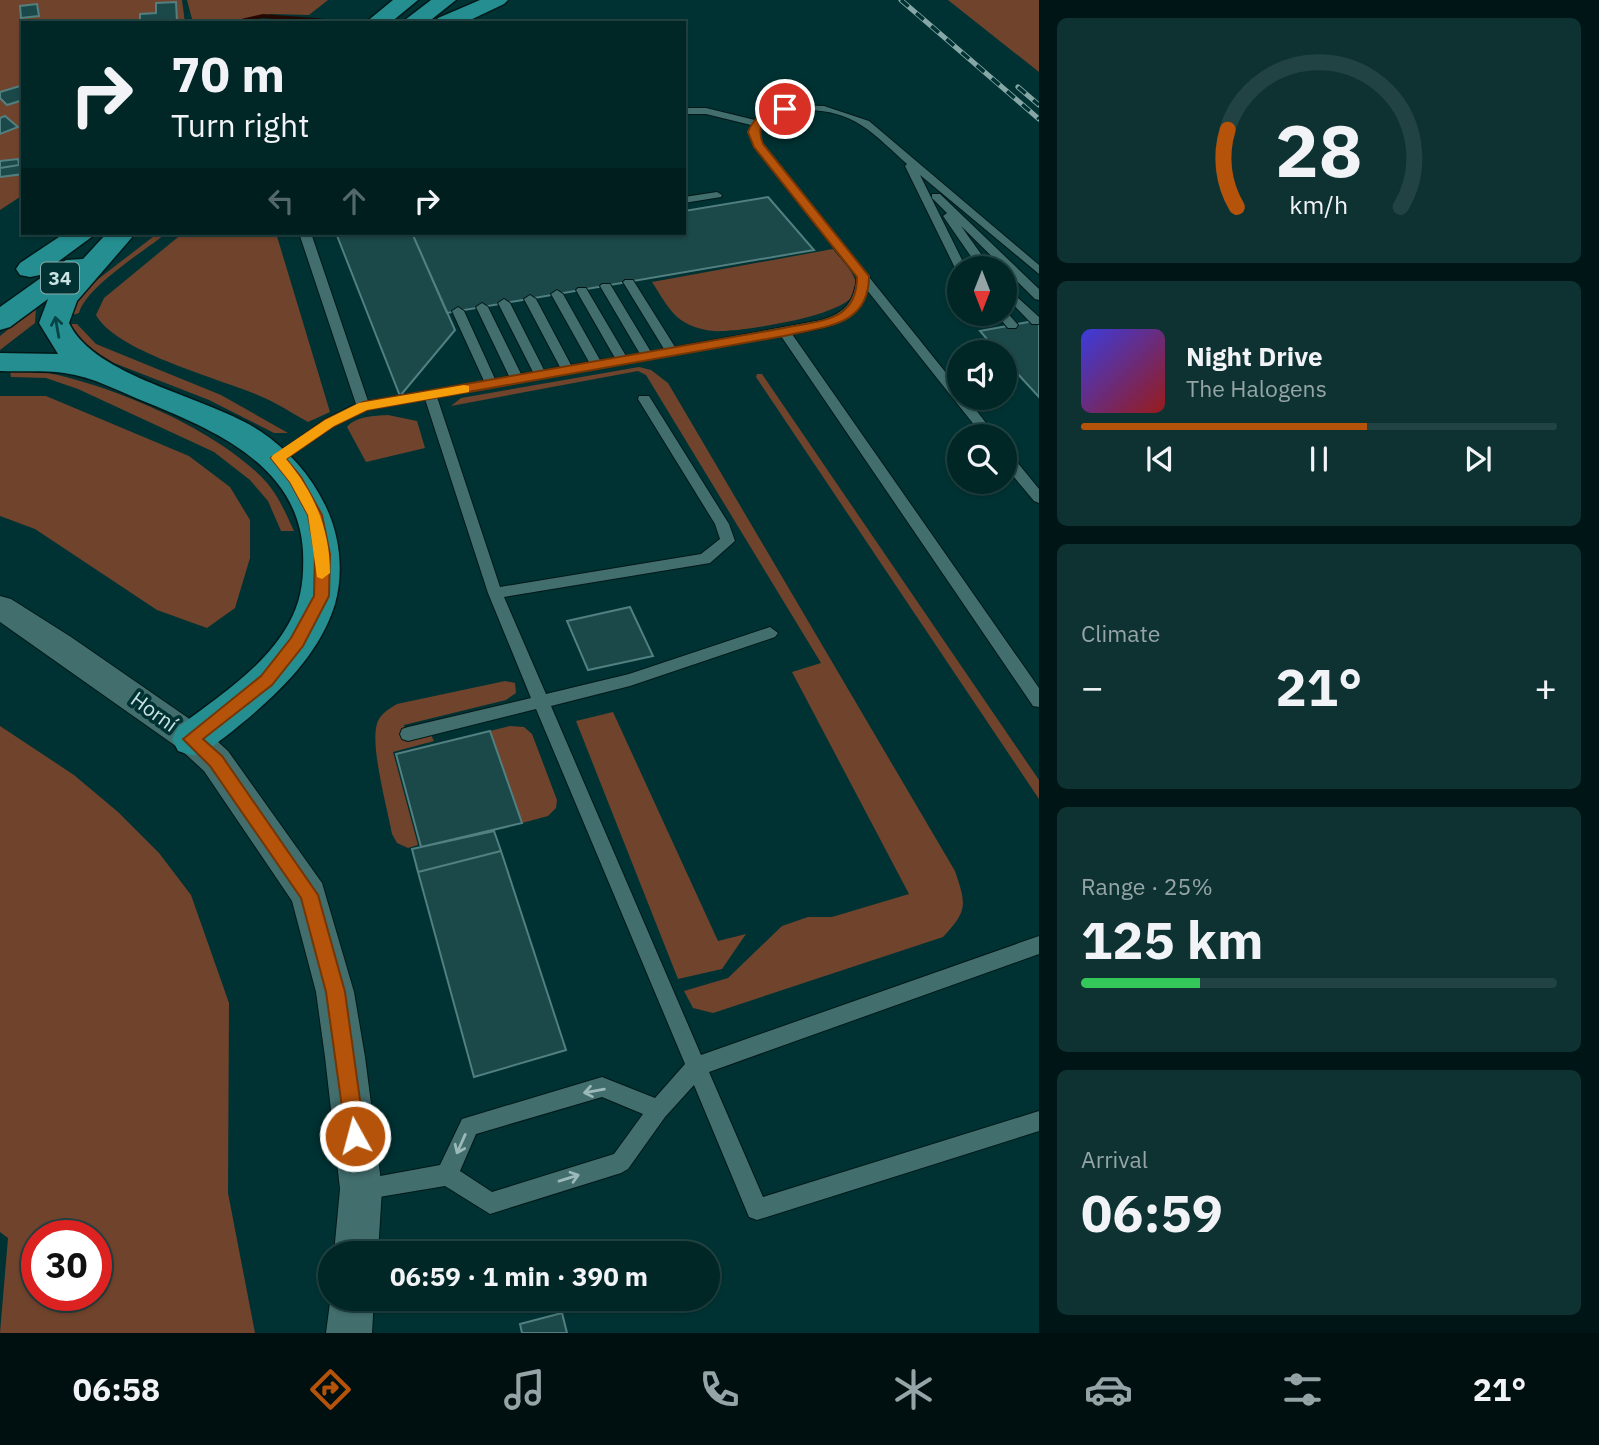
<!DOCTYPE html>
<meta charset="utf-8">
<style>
:root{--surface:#002626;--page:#0e3232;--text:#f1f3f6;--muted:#95a5a7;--line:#224343;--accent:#b45309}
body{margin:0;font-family:"IBM Plex Sans",sans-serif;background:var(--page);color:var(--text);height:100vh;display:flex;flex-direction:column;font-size:26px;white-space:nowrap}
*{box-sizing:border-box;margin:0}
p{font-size:23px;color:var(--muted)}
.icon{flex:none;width:38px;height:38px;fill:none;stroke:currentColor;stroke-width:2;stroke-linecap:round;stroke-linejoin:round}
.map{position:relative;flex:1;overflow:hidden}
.drawer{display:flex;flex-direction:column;gap:18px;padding:18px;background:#001515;width:560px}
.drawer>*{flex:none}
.banner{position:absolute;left:21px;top:21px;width:665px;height:214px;border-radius:0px;box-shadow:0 2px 5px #0004,0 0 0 2px var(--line);background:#002626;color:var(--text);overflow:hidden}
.needle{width:46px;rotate:180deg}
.buttons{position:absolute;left:947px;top:256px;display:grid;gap:14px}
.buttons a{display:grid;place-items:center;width:70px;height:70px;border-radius:50%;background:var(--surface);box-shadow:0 2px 5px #0004,0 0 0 2px var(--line);font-size:35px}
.speed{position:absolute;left:21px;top:1220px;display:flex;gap:14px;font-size:35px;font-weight:700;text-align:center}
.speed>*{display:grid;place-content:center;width:91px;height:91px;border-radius:50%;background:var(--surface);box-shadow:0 2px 5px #0004,0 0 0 2px var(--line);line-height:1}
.speed .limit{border:10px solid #d22;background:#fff;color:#111}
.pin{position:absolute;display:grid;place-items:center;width:60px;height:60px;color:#fff;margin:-30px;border:4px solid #fff;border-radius:50%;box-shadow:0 2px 7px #0007}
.me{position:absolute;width:77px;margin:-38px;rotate:353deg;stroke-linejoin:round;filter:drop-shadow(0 0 5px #0008)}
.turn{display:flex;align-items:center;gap:24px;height:147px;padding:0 35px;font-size:32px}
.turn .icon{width:91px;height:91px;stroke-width:2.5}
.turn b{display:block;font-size:49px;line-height:60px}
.lanes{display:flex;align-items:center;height:66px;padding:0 35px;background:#0003;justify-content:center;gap:35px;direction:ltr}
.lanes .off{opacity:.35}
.big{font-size:52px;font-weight:700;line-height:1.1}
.drawer .card{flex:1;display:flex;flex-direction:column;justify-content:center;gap:10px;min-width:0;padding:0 24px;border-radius:10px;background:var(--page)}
.drawer .dial{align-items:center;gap:0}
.dial svg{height:182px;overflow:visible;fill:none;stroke:var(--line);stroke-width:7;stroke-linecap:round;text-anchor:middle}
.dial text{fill:var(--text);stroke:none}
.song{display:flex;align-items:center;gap:21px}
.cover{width:84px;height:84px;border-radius:10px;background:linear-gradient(135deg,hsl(240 70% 55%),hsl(0 70% 35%))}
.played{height:7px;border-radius:4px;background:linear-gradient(90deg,var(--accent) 60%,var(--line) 60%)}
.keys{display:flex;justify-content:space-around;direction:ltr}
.heat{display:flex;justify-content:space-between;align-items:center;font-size:38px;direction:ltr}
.charge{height:10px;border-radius:5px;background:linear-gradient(90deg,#34c759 25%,var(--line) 0)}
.trip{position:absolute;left:318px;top:1241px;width:402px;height:70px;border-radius:35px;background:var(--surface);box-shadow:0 2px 5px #0004,0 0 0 2px var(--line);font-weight:700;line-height:70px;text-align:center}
.tabs{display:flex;height:112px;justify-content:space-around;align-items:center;background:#000f0f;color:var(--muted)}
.tabs .icon{width:49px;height:49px}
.tabs .active{color:var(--accent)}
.tabs b{font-size:32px;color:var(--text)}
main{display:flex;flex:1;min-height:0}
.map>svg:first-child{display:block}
.green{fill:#70432c;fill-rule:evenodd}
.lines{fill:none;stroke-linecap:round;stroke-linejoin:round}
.stream{fill:#240900;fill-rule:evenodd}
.building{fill:#1b4849;stroke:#527f80;stroke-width:2}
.service-casing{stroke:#021818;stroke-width:2}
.minor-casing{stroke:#021818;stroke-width:2}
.trunk-casing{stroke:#021818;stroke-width:3}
.service{fill:#426e6e;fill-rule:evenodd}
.minor{fill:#426e6e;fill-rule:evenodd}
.trunk{fill:#248e90;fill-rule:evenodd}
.rail-casing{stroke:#87a7a7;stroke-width:5}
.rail{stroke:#003233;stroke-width:3.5;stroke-dasharray:10;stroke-linecap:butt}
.oneway{stroke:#074446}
.oneway2{stroke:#9bb9b9}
.route{fill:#b45309;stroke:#753606;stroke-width:2}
.slow{fill:#f59e0b}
.labels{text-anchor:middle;stroke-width:7;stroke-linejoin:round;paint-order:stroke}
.shield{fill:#003233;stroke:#8eadae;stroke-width:2}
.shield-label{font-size:19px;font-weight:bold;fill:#cbe2e2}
.street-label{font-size:21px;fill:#cbe2e2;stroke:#003233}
</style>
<main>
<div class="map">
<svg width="1039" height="1333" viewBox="0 0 1039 1333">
<rect width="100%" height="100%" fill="#003233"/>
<path class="green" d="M0,0H182L185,23H23V195L0,210Z
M187,0H328L309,15L271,14L228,23H200L192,19Z
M948,0H1039V72Z
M158,233H167C144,251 86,287 79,313L69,316L84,290Z
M183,233H276L330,412L308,422C292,413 277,403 260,396C219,378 116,352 96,315L104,298Z
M833,249C841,260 859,275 856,290C851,316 747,330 722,331C710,332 692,328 681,320C670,313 660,294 652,282Z
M36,307L35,323L0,350V336Z
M70,324H77L96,344L221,395L288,433H274L209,400L114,363L81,343Z
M639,367L651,370L668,383L955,871C967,906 967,911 943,937L713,1013L693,1008L684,991L728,978L782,926L808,917H832L909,894L792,672L821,663L646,375L638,371L451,406L461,398Z
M33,370C103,381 220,429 268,484C280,499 286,514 294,531H281L268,501L250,480L214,452L78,389L46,378L11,377L10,371Z
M757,374H762L1039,780V799L756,377Z
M0,396H46L189,456L230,487L250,520V558L235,608L207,628L157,610L35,529L0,516Z
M388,415L417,421L425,448L366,462L347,427C356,416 374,416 388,415Z
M505,681L515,683L516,693L506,700L404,725L406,732L429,731L434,741L393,752L418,845L408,848L397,843L392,834C387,807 372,753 376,728C378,715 387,710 397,704Z
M613,712L718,941L746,934L722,969L678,979L576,721Z
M0,726L74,775L118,812L159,853L191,895L229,1003L228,1193L255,1333H0L8,1238L0,1232ZM37,1236H96V1295H37Z
M510,726L524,727L532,734L557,800L556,808L548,816L522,823L490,731Z"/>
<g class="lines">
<path class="stream" d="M263,14L326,19L329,21L322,23L263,18L239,23H224Z"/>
</g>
<path class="building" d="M176,2L177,22L140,23V14L156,13V3Z
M37,4L39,16L21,18L20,6Z
M23,85V100L7,105L0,98V92Z
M5,116L18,127L0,134V118Z
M18,159L19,165L0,168V161Z
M19,165H23V174L0,177V168Z
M768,197L814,250L447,313L412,233H684V211Z
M336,233H412L455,330L400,396Z
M1039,320V397L1004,359V352H998L980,331Z
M630,607L653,656L588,670L567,621Z
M490,731L522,823L421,847L396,754Z
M494,831L501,851L418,872L412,849Z
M501,851L566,1050L474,1077L418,872Z
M562,1313L567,1333H522L520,1324Z"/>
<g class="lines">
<defs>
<path id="service" d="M795,105L824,106L869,121L1039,265V274L920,175L966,268L956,270L905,166L907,164C892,151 877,135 861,125C831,106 791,105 761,124L759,132L763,145L959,389V397H966L996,436H983L867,290C858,325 822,328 792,334L1039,688V707L1033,706L781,336L437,397L500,587L701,554L720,539L715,524L638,399L639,396H649L729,524L735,541L710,563L504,597L546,694L629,674L770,627L778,633L775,637L630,686L551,706L701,1055L1039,936V954L709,1072L763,1197L1039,1111V1131L757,1220L749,1217L694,1085L665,1117L628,1169L621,1173L490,1214L445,1186L361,1200L353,1197L350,1189L353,1181L440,1165L462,1119L602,1077L655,1098L685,1064L536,709L408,741L402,739L400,734L402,729L408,727L531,698L488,593L425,399L366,410L334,426L283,461L278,463L271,458L324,420L356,404L299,233H311L368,401L484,381L452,311L458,307L464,311L495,379L509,376L476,307L482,303L488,307L521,374L533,372L498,303L504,299L510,303L544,370L560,367L524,299L530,295L536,299L571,365L589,362L551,294L557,290L563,294L600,360L615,358L576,290L578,288H586L626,356L640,354L600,286L602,284H610L651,352L664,349L623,282L625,280H633L675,347L822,320C846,312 854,302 857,277L754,147L749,132L751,125L706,114H684V108H706L755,120L778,108ZM602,1097L643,1114L614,1154L492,1192L460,1171L476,1134Z
M717,192L722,195L721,197L684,203V197Z
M932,194H940L1039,289V300L1035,299L961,226L991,268H979L943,216L947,213L932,198Z
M1004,285L1039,317V324H1032L1004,295Z
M1005,310L1018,325L1016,328H1008L995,313H1004Z
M1004,451L1009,452L1039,489V503L1034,501L1004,465Z"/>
<path id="minor" d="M0,596L11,599L71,637L204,729L228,751L322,883L354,992L365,1057L382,1189L378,1253H334L340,1189L325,1057L316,992L292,901L204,771L180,749L0,622Z
M331,1295V1298H374L372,1333H326Z"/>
<path id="trunk" d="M393,0H418L390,23H365Z
M431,0H456L427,23H401Z
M480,0H508L504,4L464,23H435L438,18Z
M65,233H97L40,275L30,277L20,275L16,269L20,263Z
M107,233L134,235L77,301L69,323C95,378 208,396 260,431C288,450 310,474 325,505C340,535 344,572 335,604C318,660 269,702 225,737C216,743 205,755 193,755C188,755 182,752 178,751L172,739L178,727C217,698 265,667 289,623C302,600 304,577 303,551C298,466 216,431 148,403C120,392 94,377 64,373C43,370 21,372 0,371V353L58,354L39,323L48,299L10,327L0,330V307L66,260L83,259Z"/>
</defs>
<use href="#service" class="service-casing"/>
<use href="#minor" class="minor-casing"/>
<use href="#trunk" class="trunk-casing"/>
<use href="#service" class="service"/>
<use href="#minor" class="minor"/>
<use href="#trunk" class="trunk"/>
<defs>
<path id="rail" d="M901,0L1039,119
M1018,87L1039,105"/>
</defs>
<use href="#rail" class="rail-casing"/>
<use href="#rail" class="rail"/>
</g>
<defs><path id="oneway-shaft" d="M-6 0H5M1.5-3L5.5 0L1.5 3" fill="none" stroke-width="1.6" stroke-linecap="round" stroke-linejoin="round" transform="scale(1.75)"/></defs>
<use class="oneway" href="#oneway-shaft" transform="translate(57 327) rotate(-100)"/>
<g class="oneway2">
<use href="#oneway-shaft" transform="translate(594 1091) rotate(170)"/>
<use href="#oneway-shaft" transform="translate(461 1144) rotate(114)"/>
<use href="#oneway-shaft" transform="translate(569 1178) rotate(-17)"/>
</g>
<path class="route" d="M785,106L789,111C769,116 754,121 763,144L869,276C869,327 824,326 784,336L367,410L334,426L286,459L301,477L322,515L330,554L329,596L303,646L272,685L203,739L222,756L318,895L345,992L365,1136L362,1143L355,1146L347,1143L326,992L301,898L210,766L183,739L261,676L291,638L314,596L315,554L308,515L290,482L271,458L325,420L363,402L784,328C820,320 857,322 857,277L754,147L748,132C755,114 768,110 785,106Z"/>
<path class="slow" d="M464,385L469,386V392L367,410L334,426L286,459C314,492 330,529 330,573L322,579L317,577L308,515L290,482L271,458L273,455L325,420L359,403Z"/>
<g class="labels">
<rect class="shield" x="41" y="262.5" width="38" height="31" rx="5"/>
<g class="shield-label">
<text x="60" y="285">34</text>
</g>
<g class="street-label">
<text transform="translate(154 712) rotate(36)" y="7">Horní</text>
</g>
</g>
</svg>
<div class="buttons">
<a><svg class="needle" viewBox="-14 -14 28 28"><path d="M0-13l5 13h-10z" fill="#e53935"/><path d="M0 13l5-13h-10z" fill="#95a5a7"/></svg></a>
<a><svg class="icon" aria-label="sound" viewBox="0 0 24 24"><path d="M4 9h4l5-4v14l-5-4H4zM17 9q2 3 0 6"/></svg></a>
<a><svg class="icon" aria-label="search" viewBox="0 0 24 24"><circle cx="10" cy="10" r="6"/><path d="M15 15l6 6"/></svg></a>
</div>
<div class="speed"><div class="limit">30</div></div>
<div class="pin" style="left:785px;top:109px;background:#d93025"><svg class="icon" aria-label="arrive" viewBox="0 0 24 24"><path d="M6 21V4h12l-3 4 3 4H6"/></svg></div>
<svg class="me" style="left:355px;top:1136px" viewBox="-20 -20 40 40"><circle r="17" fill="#b45309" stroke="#fff" stroke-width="3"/><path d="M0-11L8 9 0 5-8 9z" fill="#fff"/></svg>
<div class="trip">06:59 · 1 min · 390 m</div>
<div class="banner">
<div class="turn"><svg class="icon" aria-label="right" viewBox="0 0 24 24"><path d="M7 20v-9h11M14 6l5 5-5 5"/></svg><div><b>70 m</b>Turn right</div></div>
<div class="lanes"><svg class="icon off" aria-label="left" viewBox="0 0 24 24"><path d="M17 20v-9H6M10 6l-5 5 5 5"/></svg><svg class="icon off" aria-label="ahead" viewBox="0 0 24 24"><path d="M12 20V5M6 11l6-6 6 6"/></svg><svg class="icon" aria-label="right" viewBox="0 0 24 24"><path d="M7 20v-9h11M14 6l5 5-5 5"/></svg></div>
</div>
</div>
<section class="drawer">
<div class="card dial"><svg viewBox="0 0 100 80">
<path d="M14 69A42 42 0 1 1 86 69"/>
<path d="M14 69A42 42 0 0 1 10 35" stroke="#b45309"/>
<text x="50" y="56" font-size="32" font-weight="700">28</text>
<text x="50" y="72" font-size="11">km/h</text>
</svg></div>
<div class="card">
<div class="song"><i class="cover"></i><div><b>Night Drive</b><p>The Halogens</p></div></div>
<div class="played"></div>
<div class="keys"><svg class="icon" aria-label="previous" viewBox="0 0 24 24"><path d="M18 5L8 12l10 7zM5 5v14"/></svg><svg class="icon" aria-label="pause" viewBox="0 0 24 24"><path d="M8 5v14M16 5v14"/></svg><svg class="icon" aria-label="next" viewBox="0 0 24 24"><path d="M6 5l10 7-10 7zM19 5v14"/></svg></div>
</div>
<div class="card"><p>Climate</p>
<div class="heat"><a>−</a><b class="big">21°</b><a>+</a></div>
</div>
<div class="card"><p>Range · 25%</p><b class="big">125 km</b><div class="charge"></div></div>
<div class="card"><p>Arrival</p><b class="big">06:59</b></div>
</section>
</main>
<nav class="tabs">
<b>06:58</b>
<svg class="icon active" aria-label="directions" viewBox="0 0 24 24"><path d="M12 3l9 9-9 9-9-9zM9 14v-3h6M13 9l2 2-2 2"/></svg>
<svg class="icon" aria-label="music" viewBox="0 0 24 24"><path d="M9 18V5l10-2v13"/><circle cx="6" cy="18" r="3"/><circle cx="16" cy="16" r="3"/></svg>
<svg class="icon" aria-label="phone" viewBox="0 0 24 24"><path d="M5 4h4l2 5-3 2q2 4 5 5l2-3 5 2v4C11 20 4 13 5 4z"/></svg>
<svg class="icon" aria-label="climate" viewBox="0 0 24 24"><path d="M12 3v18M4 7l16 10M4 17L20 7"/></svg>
<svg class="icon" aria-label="car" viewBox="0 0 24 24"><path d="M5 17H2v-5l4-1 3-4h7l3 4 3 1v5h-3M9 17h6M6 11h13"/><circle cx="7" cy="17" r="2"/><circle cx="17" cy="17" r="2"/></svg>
<svg class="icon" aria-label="filters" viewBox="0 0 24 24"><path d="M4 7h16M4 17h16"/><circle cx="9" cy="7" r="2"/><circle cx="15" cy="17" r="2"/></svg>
<b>21°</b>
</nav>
